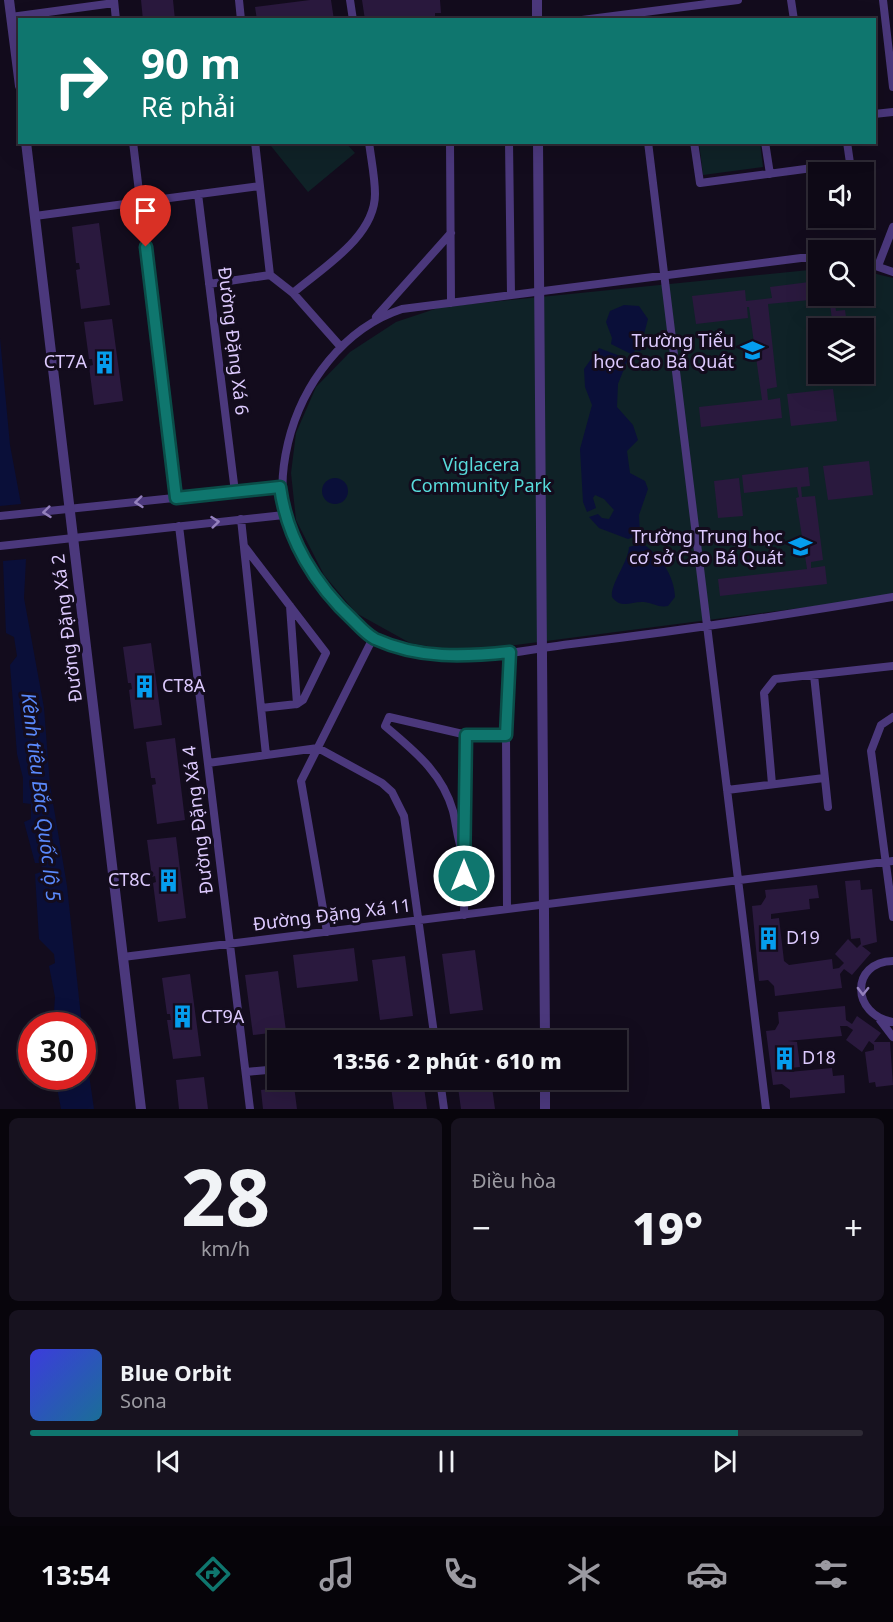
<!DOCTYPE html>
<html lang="vi">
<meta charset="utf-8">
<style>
:root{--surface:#0e0916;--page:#17121f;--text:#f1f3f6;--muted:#9b9aa1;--line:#2e2a35;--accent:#0f766e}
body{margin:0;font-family:"Noto Sans",sans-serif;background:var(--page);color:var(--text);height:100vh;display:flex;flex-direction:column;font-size:22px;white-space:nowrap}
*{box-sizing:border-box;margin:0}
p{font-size:20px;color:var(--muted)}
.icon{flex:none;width:33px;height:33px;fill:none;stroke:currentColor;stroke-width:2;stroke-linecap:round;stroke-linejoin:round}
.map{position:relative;height:1109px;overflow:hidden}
.sheet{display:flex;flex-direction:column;gap:9px;padding:9px;background:#08050c;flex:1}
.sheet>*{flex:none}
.guide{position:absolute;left:18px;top:18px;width:858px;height:126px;border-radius:0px;box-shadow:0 6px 24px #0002,0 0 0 2px var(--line);background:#0f766e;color:#fff;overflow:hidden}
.tools{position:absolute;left:808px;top:162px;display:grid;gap:12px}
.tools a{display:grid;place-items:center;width:66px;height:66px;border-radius:0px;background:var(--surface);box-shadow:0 6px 24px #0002,0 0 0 2px var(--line);font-size:30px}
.speed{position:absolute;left:18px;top:1012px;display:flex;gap:12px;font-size:30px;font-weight:700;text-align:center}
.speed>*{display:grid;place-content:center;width:78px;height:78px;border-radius:50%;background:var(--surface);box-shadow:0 6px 24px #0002,0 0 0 2px var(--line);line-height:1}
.speed .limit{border:9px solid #d22;background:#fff;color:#111}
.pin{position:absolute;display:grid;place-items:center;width:51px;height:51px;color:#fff;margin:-62px -26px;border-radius:50% 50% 50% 0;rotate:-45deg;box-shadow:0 0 6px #0007}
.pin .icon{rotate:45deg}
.me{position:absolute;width:66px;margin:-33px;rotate:0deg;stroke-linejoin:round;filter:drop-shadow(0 0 4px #0008)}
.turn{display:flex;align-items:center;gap:21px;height:126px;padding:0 24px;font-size:27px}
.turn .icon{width:78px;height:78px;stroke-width:2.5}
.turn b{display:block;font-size:42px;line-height:51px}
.big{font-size:45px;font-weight:800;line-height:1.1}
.sheet .tile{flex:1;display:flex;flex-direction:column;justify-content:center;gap:9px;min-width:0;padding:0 21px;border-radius:9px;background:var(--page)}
.sheet .dial{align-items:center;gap:0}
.dial b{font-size:78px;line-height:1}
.song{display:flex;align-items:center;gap:18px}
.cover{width:72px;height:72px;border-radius:9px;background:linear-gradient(135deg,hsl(240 70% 55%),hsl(200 70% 35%))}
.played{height:6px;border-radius:3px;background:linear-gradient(90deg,var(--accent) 85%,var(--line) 85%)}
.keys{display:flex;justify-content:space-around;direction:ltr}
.heat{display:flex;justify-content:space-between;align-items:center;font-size:33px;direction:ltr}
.sheet .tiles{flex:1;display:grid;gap:9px;grid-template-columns:1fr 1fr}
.tile:last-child{grid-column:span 2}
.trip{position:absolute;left:267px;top:1030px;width:360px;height:60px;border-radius:0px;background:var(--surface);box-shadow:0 6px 24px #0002,0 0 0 2px var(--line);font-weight:800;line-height:60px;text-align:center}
.dock{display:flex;height:96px;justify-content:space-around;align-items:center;background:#060409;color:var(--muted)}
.dock .icon{width:42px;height:42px}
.dock .on{color:var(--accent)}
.dock b{font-size:27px;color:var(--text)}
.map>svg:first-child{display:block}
.green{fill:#0f2227;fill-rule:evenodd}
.water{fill:#0a0f39}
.building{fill:#2a193e}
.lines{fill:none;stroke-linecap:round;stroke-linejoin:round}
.minor{stroke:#4b387c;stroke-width:8}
.tertiary{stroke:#4b387c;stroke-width:10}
.oneway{stroke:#9481bd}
.route-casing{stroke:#0a4d48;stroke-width:15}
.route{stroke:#0f766e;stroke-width:10}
.labels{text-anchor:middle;stroke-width:6;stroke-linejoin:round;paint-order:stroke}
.street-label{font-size:18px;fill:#ddcafe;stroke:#130c1d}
.poi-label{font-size:18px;fill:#ddcafe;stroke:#130c1d;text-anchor:end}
.park-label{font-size:18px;fill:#58dbdb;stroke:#130c1d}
.water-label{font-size:20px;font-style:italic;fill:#5a89fb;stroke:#130c1d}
</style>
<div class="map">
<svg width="893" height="1109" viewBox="0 0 893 1109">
<rect width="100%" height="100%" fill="#130c1d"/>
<path class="green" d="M275,142L346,143L355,153L308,192L271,146Z
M699,143H760L763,167L703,175Z
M819,269V296H864V271L893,278V596L462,652L410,643L356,613L324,575L296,520L291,473L296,433L316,387L350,352L396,322L441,307ZM819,328H864V374H819Z"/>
<path class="water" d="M624,305L639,306L648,319L643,338L645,347L640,351L635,350L633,355L611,344L612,338L606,322L610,311Z
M0,338L10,445L21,504L0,506Z
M599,348L628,359L618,384L617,407L633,425L638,440L627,451L630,473L645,481L648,489L639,515L640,535L628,539L599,528L589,517L598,514L602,518L609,519L614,510L604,499L595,495L593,498L596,508L587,512L583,502L580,449L592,405L585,387L584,369Z
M322 491a13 13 0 1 1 26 0a13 13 0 1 1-26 0Z
M642,543C660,556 674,574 675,597L668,606C659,608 653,603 644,602C631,601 622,610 612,597C610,584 628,563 629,547Z
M26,559L24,598L44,708L50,785L67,886L82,1026H53L55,997L49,966L55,963L54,954L39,939L35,874L41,872L42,863H35L24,822L31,819V804L23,803V778L17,754L10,665L17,656L14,637L6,633L3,561Z
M82,1026L94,1109H61L55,1077H82Z"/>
<path class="building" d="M141,0H173L175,20H143Z
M310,0H331L334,20H257L255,7Z
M362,0H440L441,13H435V16L412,20H365Z
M99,223L110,305L81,309L76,270L80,269L79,263H76L72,227Z
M817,281L820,299L768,304L777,387L767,389L768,400L780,398L782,418L701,427L699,407L762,400L749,307H747L748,318L696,324L692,296L745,290L746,301L772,298L770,287Z
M829,296H834L836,311L845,310L847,325L852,324V328H833Z
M112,319L123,401L94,405L89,366L93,365L92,359H89L84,322Z
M833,389L837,421L791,426L787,394Z
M869,461L873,495L828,500L823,466Z
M808,467L810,486L801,487L802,497L815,496L823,560L811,562V568L825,566L827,584L720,596L718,579L807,569L796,498L799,497L797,487L744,493L742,475Z
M739,478L743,516L718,518L714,481Z
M151,643L162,725L134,729L129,690L132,689L131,683H128L123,647Z
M175,738L185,820L157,824L152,785L156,784L155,778H151L146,742Z
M176,837L186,918L158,922L153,883L156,882L155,876L152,877L147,840Z
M860,880L861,890L872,889L877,942L862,946L871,953L852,975L844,969L840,974L842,988L775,996L774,986L768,980L759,981L752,906L761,905L766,897L765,890L817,885L819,898L809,899L810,909L771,914V919L779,918L784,961L789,965L832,959L833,969L839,968L844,963L835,954L848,939L857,948L861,944L860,938L851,939L845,881Z
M354,948L358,981L297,988L293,955Z
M475,950L483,1010L450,1014L442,954Z
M405,956L413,1016L380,1020L372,960Z
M278,971L286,1031L253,1035L245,975Z
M190,974L201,1056L173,1059L167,1020H171L170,1014H167L162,978Z
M845,1006L846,1020L852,1024L857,1016L881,1033L874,1042H890L893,1085L876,1087L875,1082L869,1083L865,1052L874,1050V1045L869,1041L862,1052L846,1040L853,1030L847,1026H840L842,1036L788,1041L797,1042L800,1067L789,1068V1072L832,1068L833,1076L844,1075L845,1093L790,1098V1090L782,1084L773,1085L766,1031L775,1030L779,1023L778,1012Z
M204,1077L208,1109H179L176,1080Z
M390,1080H423L427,1109H394Z
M457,1080H491L495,1109H461Z
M294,1086L297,1109H263L261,1090Z"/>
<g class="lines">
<path class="minor" d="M114,0L116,20
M239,0L241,20
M350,0L353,20
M791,0L794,20
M883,0L893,87
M11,17L114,3
M582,20L738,0
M874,114L893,112
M133,142L176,498
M255,142L270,275L293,293L340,346
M450,142L451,303
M509,142L511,295
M648,142L766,1109
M694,142L700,183L850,163L847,142
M765,142L770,174
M198,194L235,492
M35,216L260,186
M819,258H801L402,309C344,328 302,384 288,443C276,494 283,523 310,568C323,590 350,623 372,638C390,649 419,654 440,656C482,661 530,649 571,644C679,631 786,615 893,597
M864,262L893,272
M878,266L893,227
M209,284L270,275
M293,293C322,268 375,237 375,194C375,177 371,159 369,142
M376,317L451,233
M0,516L281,487
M241,519L266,755
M179,526L250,1109
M0,546L284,515
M244,546L326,653L303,700L297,704L290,606
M814,675L828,807
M261,708L297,704
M893,717L881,725L871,751L893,917
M467,735H506
M208,763L318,748L382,783L392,792L404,816L435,1041
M772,784L764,693L775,679L893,666
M727,790L824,778
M507,909L506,735L510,652
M464,915L467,735L389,717L385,726C414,751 442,772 453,811C457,827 457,841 464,856
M327,932L301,781L373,638
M123,957L893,861
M893,961C850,962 851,1015 893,1022
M880,1020L893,1037
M246,1072L278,1069
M440,1080L444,1109"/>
<path class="tertiary" d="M9,0L20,86
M537,0V20
M26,142L141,1109
M538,142L545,1041
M545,1080V1109"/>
</g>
<defs><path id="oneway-chevron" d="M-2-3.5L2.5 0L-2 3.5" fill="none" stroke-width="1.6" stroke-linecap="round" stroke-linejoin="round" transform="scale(1.5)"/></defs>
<g class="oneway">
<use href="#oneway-chevron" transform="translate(139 502) rotate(174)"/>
<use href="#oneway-chevron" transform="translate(47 512) rotate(174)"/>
<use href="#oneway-chevron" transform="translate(215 522) rotate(-6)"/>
<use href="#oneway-chevron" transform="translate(863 991) rotate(91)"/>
</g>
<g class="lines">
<defs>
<path id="route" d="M146,247L176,498L280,487C287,539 315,585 354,621C360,627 367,635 375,639C419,659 464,657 510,652L506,735H466L464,876"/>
</defs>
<use href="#route" class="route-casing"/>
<use href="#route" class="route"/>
</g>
<defs>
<symbol id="school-bare" viewBox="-9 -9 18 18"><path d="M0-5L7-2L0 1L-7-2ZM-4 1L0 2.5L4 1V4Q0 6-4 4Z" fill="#059dee" stroke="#130c1d" stroke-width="2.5" paint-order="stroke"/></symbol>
<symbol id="building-bare" viewBox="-9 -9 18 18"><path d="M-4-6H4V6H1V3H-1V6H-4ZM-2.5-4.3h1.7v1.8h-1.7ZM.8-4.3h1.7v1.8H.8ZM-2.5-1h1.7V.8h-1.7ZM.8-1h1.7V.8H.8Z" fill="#059dee" stroke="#130c1d" stroke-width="2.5" paint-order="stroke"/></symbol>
</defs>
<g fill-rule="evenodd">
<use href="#school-bare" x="736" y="334" width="33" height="33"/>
<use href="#building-bare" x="88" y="346" width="33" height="33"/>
<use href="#school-bare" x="784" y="530" width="33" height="33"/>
<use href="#building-bare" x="128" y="670" width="33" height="33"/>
<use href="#building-bare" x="152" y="864" width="33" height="33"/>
<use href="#building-bare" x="752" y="922" width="33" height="33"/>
<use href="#building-bare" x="166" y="1000" width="33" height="33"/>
<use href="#building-bare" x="768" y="1042" width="33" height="33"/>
</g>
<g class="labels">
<g class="street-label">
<text transform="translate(233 341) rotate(83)" y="6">Đường Đặng Xá 6</text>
<text transform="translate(67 628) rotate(-97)" y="6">Đường Đặng Xá 2</text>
<text transform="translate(198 820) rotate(-97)" y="6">Đường Đặng Xá 4</text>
<text transform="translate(332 915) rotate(-7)" y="6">Đường Đặng Xá 11</text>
</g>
<g class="poi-label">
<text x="734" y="347">Trường Tiểu<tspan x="734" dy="21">học Cao Bá Quát</tspan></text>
<text x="87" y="368">CT7A</text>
<text x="783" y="543">Trường Trung học<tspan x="783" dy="21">cơ sở Cao Bá Quát</tspan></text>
<text x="162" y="692" text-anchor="start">CT8A</text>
<text x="151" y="886">CT8C</text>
<text x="786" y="944" text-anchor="start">D19</text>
<text x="201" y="1023" text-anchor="start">CT9A</text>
<text x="802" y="1064" text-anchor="start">D18</text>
</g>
<g class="park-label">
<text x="481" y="471">Viglacera<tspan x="481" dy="21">Community Park</tspan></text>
</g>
<g class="water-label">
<text transform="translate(41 797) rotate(83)" y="7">Kênh tiêu Bắc Quốc lộ 5</text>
</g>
</g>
</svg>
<div class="tools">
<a><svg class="icon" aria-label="sound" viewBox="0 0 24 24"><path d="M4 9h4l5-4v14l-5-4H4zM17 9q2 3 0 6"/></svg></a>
<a><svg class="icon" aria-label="search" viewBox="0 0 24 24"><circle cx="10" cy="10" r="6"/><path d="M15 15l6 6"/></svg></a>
<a><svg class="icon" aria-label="layers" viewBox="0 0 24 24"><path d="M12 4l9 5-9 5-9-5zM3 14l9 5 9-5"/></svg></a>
</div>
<div class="speed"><div class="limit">30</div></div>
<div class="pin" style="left:146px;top:247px;background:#d93025"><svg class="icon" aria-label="arrive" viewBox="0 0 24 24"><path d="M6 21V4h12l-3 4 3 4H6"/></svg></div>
<svg class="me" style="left:464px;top:876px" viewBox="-20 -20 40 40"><circle r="17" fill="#0f766e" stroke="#fff" stroke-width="3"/><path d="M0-11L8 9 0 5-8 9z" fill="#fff"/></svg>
<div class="trip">13:56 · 2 phút · 610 m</div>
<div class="guide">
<div class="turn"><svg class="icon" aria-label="right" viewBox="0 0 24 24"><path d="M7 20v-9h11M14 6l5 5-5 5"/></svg><div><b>90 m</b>Rẽ phải</div></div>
</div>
</div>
<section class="sheet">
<div class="tiles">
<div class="tile dial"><b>28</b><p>km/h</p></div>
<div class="tile"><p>Điều hòa</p>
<div class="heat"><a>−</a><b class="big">19°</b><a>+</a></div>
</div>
<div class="tile">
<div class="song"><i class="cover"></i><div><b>Blue Orbit</b><p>Sona</p></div></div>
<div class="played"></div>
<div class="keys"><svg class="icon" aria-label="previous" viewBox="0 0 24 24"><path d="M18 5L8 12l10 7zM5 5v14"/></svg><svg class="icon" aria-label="pause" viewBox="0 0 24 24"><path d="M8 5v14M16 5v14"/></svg><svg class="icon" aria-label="next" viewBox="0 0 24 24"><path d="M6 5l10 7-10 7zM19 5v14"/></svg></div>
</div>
</div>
</section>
<nav class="dock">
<b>13:54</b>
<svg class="icon on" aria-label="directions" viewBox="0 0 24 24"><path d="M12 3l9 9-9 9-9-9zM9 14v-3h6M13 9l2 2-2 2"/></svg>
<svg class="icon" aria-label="music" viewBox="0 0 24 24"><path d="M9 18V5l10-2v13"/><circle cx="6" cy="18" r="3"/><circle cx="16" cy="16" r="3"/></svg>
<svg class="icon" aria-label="phone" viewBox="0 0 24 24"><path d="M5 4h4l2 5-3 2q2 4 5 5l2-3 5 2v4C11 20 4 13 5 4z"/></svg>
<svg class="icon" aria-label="climate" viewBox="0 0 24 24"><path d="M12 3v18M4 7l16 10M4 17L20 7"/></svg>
<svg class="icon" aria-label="car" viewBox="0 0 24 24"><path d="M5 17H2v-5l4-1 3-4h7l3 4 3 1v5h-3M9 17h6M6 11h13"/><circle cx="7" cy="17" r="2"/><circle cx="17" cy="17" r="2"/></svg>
<svg class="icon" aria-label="filters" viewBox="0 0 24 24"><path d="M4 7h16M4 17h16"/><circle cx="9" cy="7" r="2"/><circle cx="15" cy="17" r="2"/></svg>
</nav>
